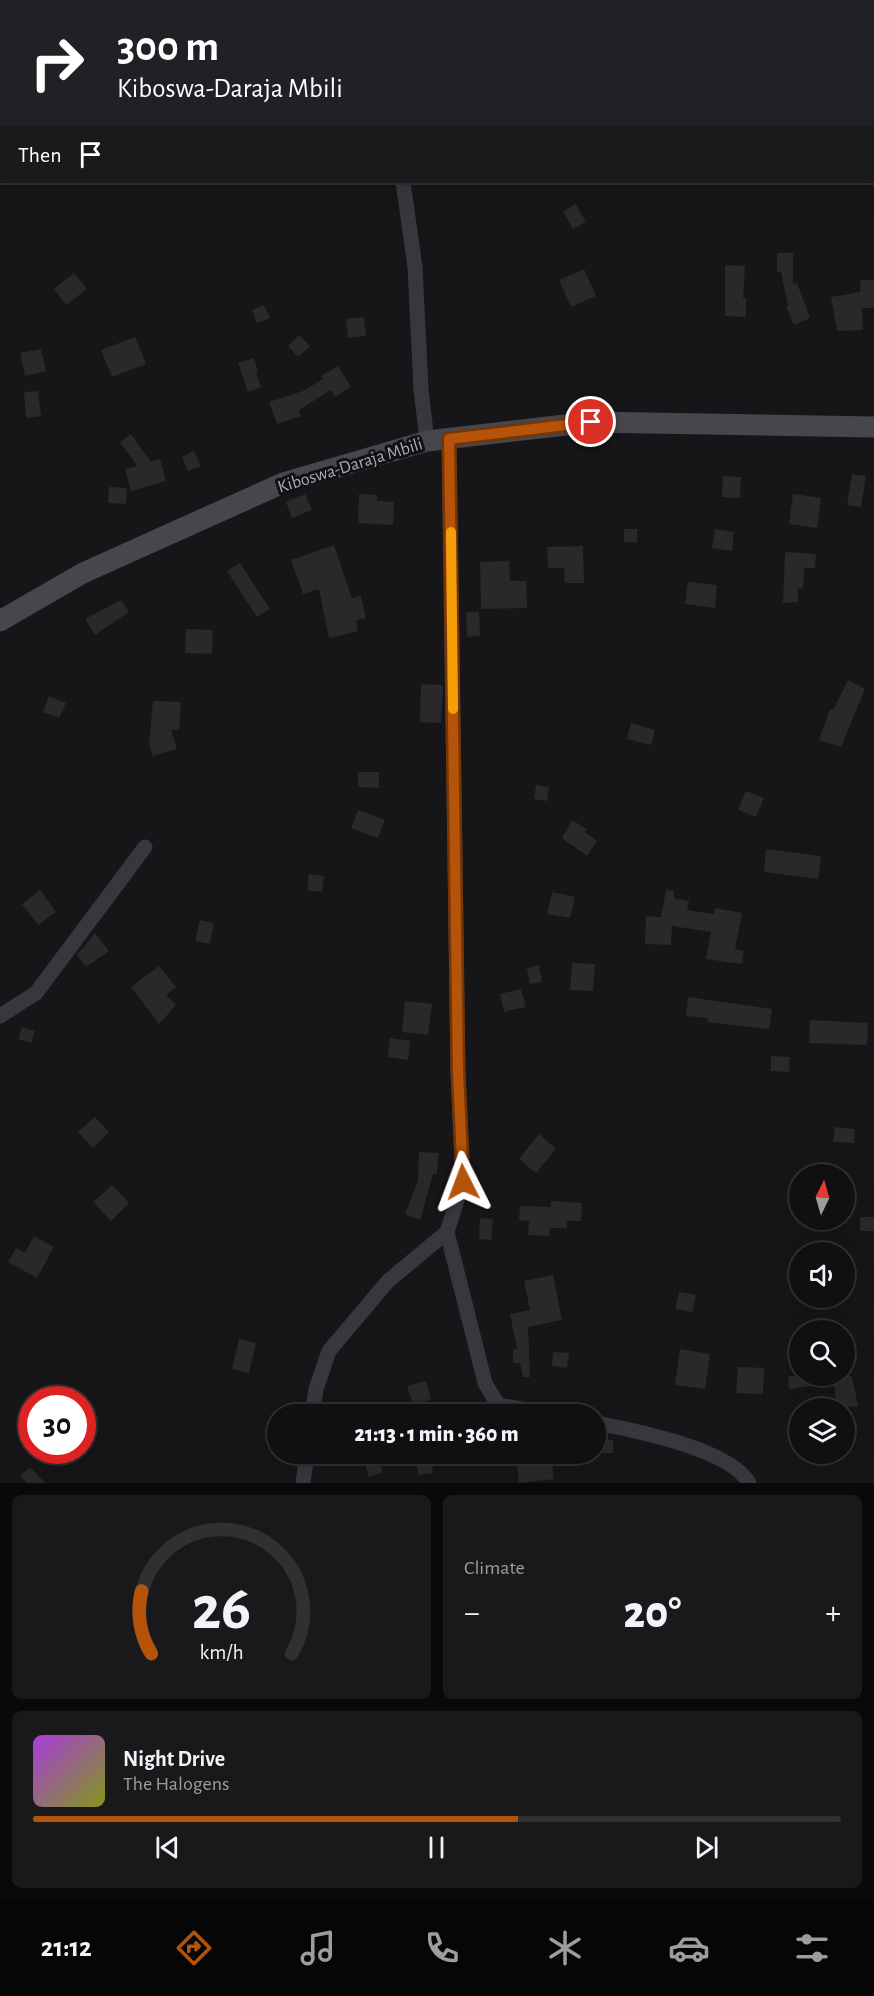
<!DOCTYPE html>
<meta charset="utf-8">
<style>
:root{--surface:#101012;--page:#19191b;--text:#f1f3f6;--muted:#9c9d9f;--line:#303032;--accent:#b45309}
body{margin:0;font-family:"Alegreya Sans",sans-serif;background:var(--page);color:var(--text);height:100vh;display:flex;flex-direction:column;font-size:22px;white-space:nowrap}
*{box-sizing:border-box;margin:0}
p{font-size:20px;color:var(--muted)}
.icon{flex:none;width:33px;height:33px;fill:none;stroke:currentColor;stroke-width:2;stroke-linecap:round;stroke-linejoin:round}
.map{position:relative;height:1483px;overflow:hidden}
.drawer{display:flex;flex-direction:column;gap:12px;padding:12px;background:#09090a;flex:1}
.drawer>*{flex:none}
.hud{position:absolute;left:0px;top:0px;width:874px;height:183px;box-shadow:0 6px 24px #0002,0 0 0 2px var(--line);background:#202124;color:#fff;overflow:hidden}
.needle{width:39px;rotate:5deg}
.fabs{position:absolute;left:789px;top:1164px;display:grid;gap:12px}
.fabs a{display:grid;place-items:center;width:66px;height:66px;border-radius:50%;background:var(--surface);box-shadow:0 6px 24px #0002,0 0 0 2px var(--line);font-size:30px}
.speed{position:absolute;left:18px;top:1386px;display:flex;gap:12px;font-size:30px;font-weight:700;text-align:center}
.speed>*{display:grid;place-content:center;width:78px;height:78px;border-radius:50%;background:var(--surface);box-shadow:0 6px 24px #0002,0 0 0 2px var(--line);line-height:1}
.speed .limit{border:9px solid #d22;background:#fff;color:#111}
.pin{position:absolute;display:grid;place-items:center;width:51px;height:51px;color:#fff;margin:-26px;border:3px solid #fff;border-radius:50%;box-shadow:0 2px 6px #0007}
.me{position:absolute;width:66px;margin:-33px;rotate:357deg;stroke-linejoin:round;filter:drop-shadow(0 0 4px #0008)}
.turn{display:flex;align-items:center;gap:21px;height:126px;padding:0 18px;font-size:27px}
.turn .icon{width:78px;height:78px;stroke-width:2.5}
.turn b{display:block;font-size:42px;line-height:51px}
.then{display:flex;align-items:center;height:57px;padding:0 18px;background:#0003;gap:12px;font-size:22px}
.big{font-size:45px;font-weight:800;line-height:1.1}
.drawer .card{flex:1;display:flex;flex-direction:column;justify-content:center;gap:9px;min-width:0;padding:0 21px;border-radius:9px;background:var(--page)}
.drawer .dial{align-items:center;gap:0}
.dial svg{height:156px;overflow:visible;fill:none;stroke:var(--line);stroke-width:7;stroke-linecap:round;text-anchor:middle}
.dial text{fill:var(--text);stroke:none}
.song{display:flex;align-items:center;gap:18px}
.cover{width:72px;height:72px;border-radius:9px;background:linear-gradient(135deg,hsl(280 70% 55%),hsl(70 70% 35%))}
.played{height:6px;border-radius:3px;background:linear-gradient(90deg,var(--accent) 60%,var(--line) 60%)}
.keys{display:flex;justify-content:space-around;direction:ltr}
.heat{display:flex;justify-content:space-between;align-items:center;font-size:33px;direction:ltr}
.drawer .tiles{flex:1;display:grid;gap:12px;grid-template-columns:1fr 1fr}
.card:last-child{grid-column:span 2}
.trip{position:absolute;left:267px;top:1404px;width:339px;height:60px;border-radius:30px;background:var(--surface);box-shadow:0 6px 24px #0002,0 0 0 2px var(--line);font-weight:800;line-height:60px;text-align:center}
.tabs{display:flex;height:96px;justify-content:space-around;align-items:center;background:#060607;color:var(--muted)}
.tabs .icon{width:42px;height:42px}
.tabs .selected{color:var(--accent)}
.tabs b{font-size:27px;color:var(--text)}
.map>svg:first-child{display:block}
.building{fill:#29292c}
.lines{fill:none;stroke-linecap:round;stroke-linejoin:round}
.street{stroke:#37383d;stroke-width:15}
.secondary{stroke:#45474d;stroke-width:21}
.route-casing{stroke:#753606;stroke-width:15}
.route{stroke:#b45309;stroke-width:10}
.slow{stroke:#f59e0b;stroke-width:10}
.labels{text-anchor:middle;stroke-width:6;stroke-linejoin:round;paint-order:stroke}
.street-label{font-size:18px;fill:#a8adb8;stroke:#111113}
</style>
<div class="map">
<svg width="874" height="1483" viewBox="0 0 874 1483">
<rect width="100%" height="100%" fill="#161618"/>
<path class="building" d="M576,204L586,222L573,229L563,211Z
M777,253H793V284L797,283L810,318L794,325L786,307L788,306L781,272H777Z
M725,265L745,266L743,298H746V317L725,316Z
M584,269L596,296L571,307L559,280Z
M74,273L87,289L66,305L54,289Z
M861,280H874V308H862L863,330L837,331L831,297L860,292Z
M264,305L270,318L257,323L252,310Z
M364,317L366,336L348,338L346,319Z
M299,335L310,346L298,357L288,346Z
M135,337L146,364L112,377L101,350Z
M41,349L46,371L25,376L20,353Z
M254,358L258,372L256,373L261,387L248,392L238,363Z
M338,366L351,387L335,397L331,390L299,410L301,416L277,424L269,402L303,391L323,379L321,376Z
M38,391L41,416L26,418L24,392Z
M131,434L151,462L160,459L166,481L131,491L125,469L137,466L120,442Z
M194,451L201,466L188,471L182,457Z
M852,474L866,476L861,507L847,505Z
M723,476L741,477L740,498L722,497Z
M109,487L127,488L126,504L108,503Z
M305,494L312,510L292,518L286,502Z
M359,494L377,495V501L394,502L393,525L358,523Z
M793,494L821,498L817,528L789,524Z
M624,529H637V542H624Z
M715,529L734,532L732,551L712,548Z
M334,545L352,598L361,596L366,618L356,620L358,631L329,638L319,589L303,594L291,560Z
M583,546L584,583H565L564,568H548L547,547Z
M785,552L816,554L815,568H804L803,589L798,588V602L783,603Z
M509,561L510,581H526L527,608L481,609L480,562Z
M240,563L270,609L257,617L227,571Z
M688,582L717,585L715,608L685,604Z
M121,600L129,612L95,635L85,619Z
M466,612H479L480,636L467,637Z
M186,629L213,630L212,654L185,653Z
M848,680L865,689L841,747L819,740L830,709L833,710Z
M421,684L443,685L441,723L420,722Z
M49,696L66,703L59,718L43,712Z
M153,701L181,702L179,730H171L177,749L153,756L149,744Z
M631,723L655,730L651,745L627,739Z
M358,772H379V788L358,787Z
M536,785L549,787L547,801L534,799Z
M746,791L764,798L756,817L738,810Z
M358,810L385,820L378,838L351,828Z
M572,820L587,829L585,832L597,841L587,856L562,838Z
M766,849L821,856L818,879L764,872Z
M309,874L324,876L322,892L307,890Z
M40,890L56,912L38,925L22,904Z
M666,890L674,891V898L689,901L687,910L714,914L715,908L742,913L735,949L744,951L742,964L706,959L711,932L672,926L671,945L645,944L646,916L661,917Z
M552,892L575,897L570,918L547,914Z
M200,920L214,923L210,944L195,941Z
M95,933L109,951L86,967L77,955Z
M572,963L595,964L593,991L570,990Z
M539,965L542,982L530,984L527,968Z
M159,966L176,987L166,995L176,1005L159,1024L131,987Z
M521,989L526,1007L504,1012L500,994Z
M688,997L772,1009L769,1029L707,1022L708,1018L686,1016Z
M405,1001L432,1004L428,1035L402,1032Z
M810,1020L868,1023L867,1045L809,1043Z
M22,1027L35,1031L31,1043L18,1039Z
M390,1038L410,1041L408,1060L388,1057Z
M771,1056L790,1057L789,1072L771,1071Z
M95,1117L109,1132L93,1148L78,1132Z
M835,1127L855,1129L854,1143L833,1142Z
M539,1134L556,1149L536,1173L519,1159Z
M419,1152L438,1153V1157L437,1174H433L420,1220L405,1214L418,1181Z
M112,1185L129,1203L111,1221L93,1202Z
M551,1201L582,1203L581,1221H567V1228H550L549,1236L528,1235L529,1221L519,1220L520,1206L551,1207Z
M860,1217H874V1231H860Z
M480,1218L493,1219L491,1240L479,1239Z
M34,1236L54,1247L37,1278L8,1262L16,1248L25,1253Z
M553,1275L562,1320L528,1327L530,1377H523L520,1363H513V1349H517L510,1314L530,1310L524,1281Z
M679,1292L696,1295L692,1312L675,1309Z
M239,1339L256,1343L249,1373L232,1369Z
M680,1349L710,1354L705,1389L675,1385Z
M553,1352L569,1353L567,1368L552,1366Z
M738,1367L764,1368L763,1394L736,1393Z
M788,1376H827V1384L789,1389Z
M833,1376H852L858,1406L837,1408Z
M426,1381L431,1399L413,1405L407,1386Z
M596,1440H613V1453H596Z
M551,1455L554,1479L519,1483L516,1459Z
M378,1456L383,1472L369,1477L364,1461Z
M431,1457L433,1473L418,1475L416,1458Z
M30,1467L45,1483H27L20,1476Z"/>
<g class="lines">
<path class="street" d="M375,0L376,2
M403,182L415,267L421,389L427,441
M0,1016L36,993L145,847
M447,1232L485,1383L498,1405L550,1414
M312,1414L316,1389L329,1351L388,1281L447,1232L463,1182L458,1072L449,439
M596,1423C633,1430 730,1449 749,1483
M303,1483L307,1454"/>
<path class="secondary" d="M0,621L83,573L283,483L427,441L591,422L874,427"/>
</g>
<g class="lines">
<defs>
<path id="route" d="M463,1182L458,1072L449,439L591,422"/>
</defs>
<use href="#route" class="route-casing"/>
<use href="#route" class="route"/>
<path class="slow" d="M451,532L453,709"/>
</g>
<g class="labels">
<g class="street-label">
<text transform="translate(350 465) rotate(-17)" y="6">Kiboswa-Daraja Mbili</text>
</g>
</g>
</svg>
<div class="fabs">
<a><svg class="needle" viewBox="-14 -14 28 28"><path d="M0-13l5 13h-10z" fill="#e53935"/><path d="M0 13l5-13h-10z" fill="#9c9d9f"/></svg></a>
<a><svg class="icon" aria-label="sound" viewBox="0 0 24 24"><path d="M4 9h4l5-4v14l-5-4H4zM17 9q2 3 0 6"/></svg></a>
<a><svg class="icon" aria-label="search" viewBox="0 0 24 24"><circle cx="10" cy="10" r="6"/><path d="M15 15l6 6"/></svg></a>
<a><svg class="icon" aria-label="layers" viewBox="0 0 24 24"><path d="M12 4l9 5-9 5-9-5zM3 14l9 5 9-5"/></svg></a>
</div>
<div class="speed"><div class="limit">30</div></div>
<div class="pin" style="left:591px;top:422px;background:#d93025"><svg class="icon" aria-label="arrive" viewBox="0 0 24 24"><path d="M6 21V4h12l-3 4 3 4H6"/></svg></div>
<svg class="me" style="left:463px;top:1182px" viewBox="-20 -20 40 40"><path d="M0-17L14 15 0 8-14 15z" fill="#b45309" stroke="#fff" stroke-width="4"/></svg>
<div class="trip">21:13 · 1 min · 360 m</div>
<div class="hud">
<div class="turn"><svg class="icon" aria-label="right" viewBox="0 0 24 24"><path d="M7 20v-9h11M14 6l5 5-5 5"/></svg><div><b>300 m</b>Kiboswa-Daraja Mbili</div></div>
<div class="then">Then<svg class="icon" aria-label="arrive" viewBox="0 0 24 24"><path d="M6 21V4h12l-3 4 3 4H6"/></svg></div>
</div>
</div>
<section class="drawer">
<div class="tiles">
<div class="card dial"><svg viewBox="0 0 100 80">
<path d="M14 69A42 42 0 1 1 86 69"/>
<path d="M14 69A42 42 0 0 1 9 37" stroke="#b45309"/>
<text x="50" y="56" font-size="32" font-weight="700">26</text>
<text x="50" y="72" font-size="11">km/h</text>
</svg></div>
<div class="card"><p>Climate</p>
<div class="heat"><a>−</a><b class="big">20°</b><a>+</a></div>
</div>
<div class="card">
<div class="song"><i class="cover"></i><div><b>Night Drive</b><p>The Halogens</p></div></div>
<div class="played"></div>
<div class="keys"><svg class="icon" aria-label="previous" viewBox="0 0 24 24"><path d="M18 5L8 12l10 7zM5 5v14"/></svg><svg class="icon" aria-label="pause" viewBox="0 0 24 24"><path d="M8 5v14M16 5v14"/></svg><svg class="icon" aria-label="next" viewBox="0 0 24 24"><path d="M6 5l10 7-10 7zM19 5v14"/></svg></div>
</div>
</div>
</section>
<nav class="tabs">
<b>21:12</b>
<svg class="icon selected" aria-label="directions" viewBox="0 0 24 24"><path d="M12 3l9 9-9 9-9-9zM9 14v-3h6M13 9l2 2-2 2"/></svg>
<svg class="icon" aria-label="music" viewBox="0 0 24 24"><path d="M9 18V5l10-2v13"/><circle cx="6" cy="18" r="3"/><circle cx="16" cy="16" r="3"/></svg>
<svg class="icon" aria-label="phone" viewBox="0 0 24 24"><path d="M5 4h4l2 5-3 2q2 4 5 5l2-3 5 2v4C11 20 4 13 5 4z"/></svg>
<svg class="icon" aria-label="climate" viewBox="0 0 24 24"><path d="M12 3v18M4 7l16 10M4 17L20 7"/></svg>
<svg class="icon" aria-label="car" viewBox="0 0 24 24"><path d="M5 17H2v-5l4-1 3-4h7l3 4 3 1v5h-3M9 17h6M6 11h13"/><circle cx="7" cy="17" r="2"/><circle cx="17" cy="17" r="2"/></svg>
<svg class="icon" aria-label="filters" viewBox="0 0 24 24"><path d="M4 7h16M4 17h16"/><circle cx="9" cy="7" r="2"/><circle cx="15" cy="17" r="2"/></svg>
</nav>
